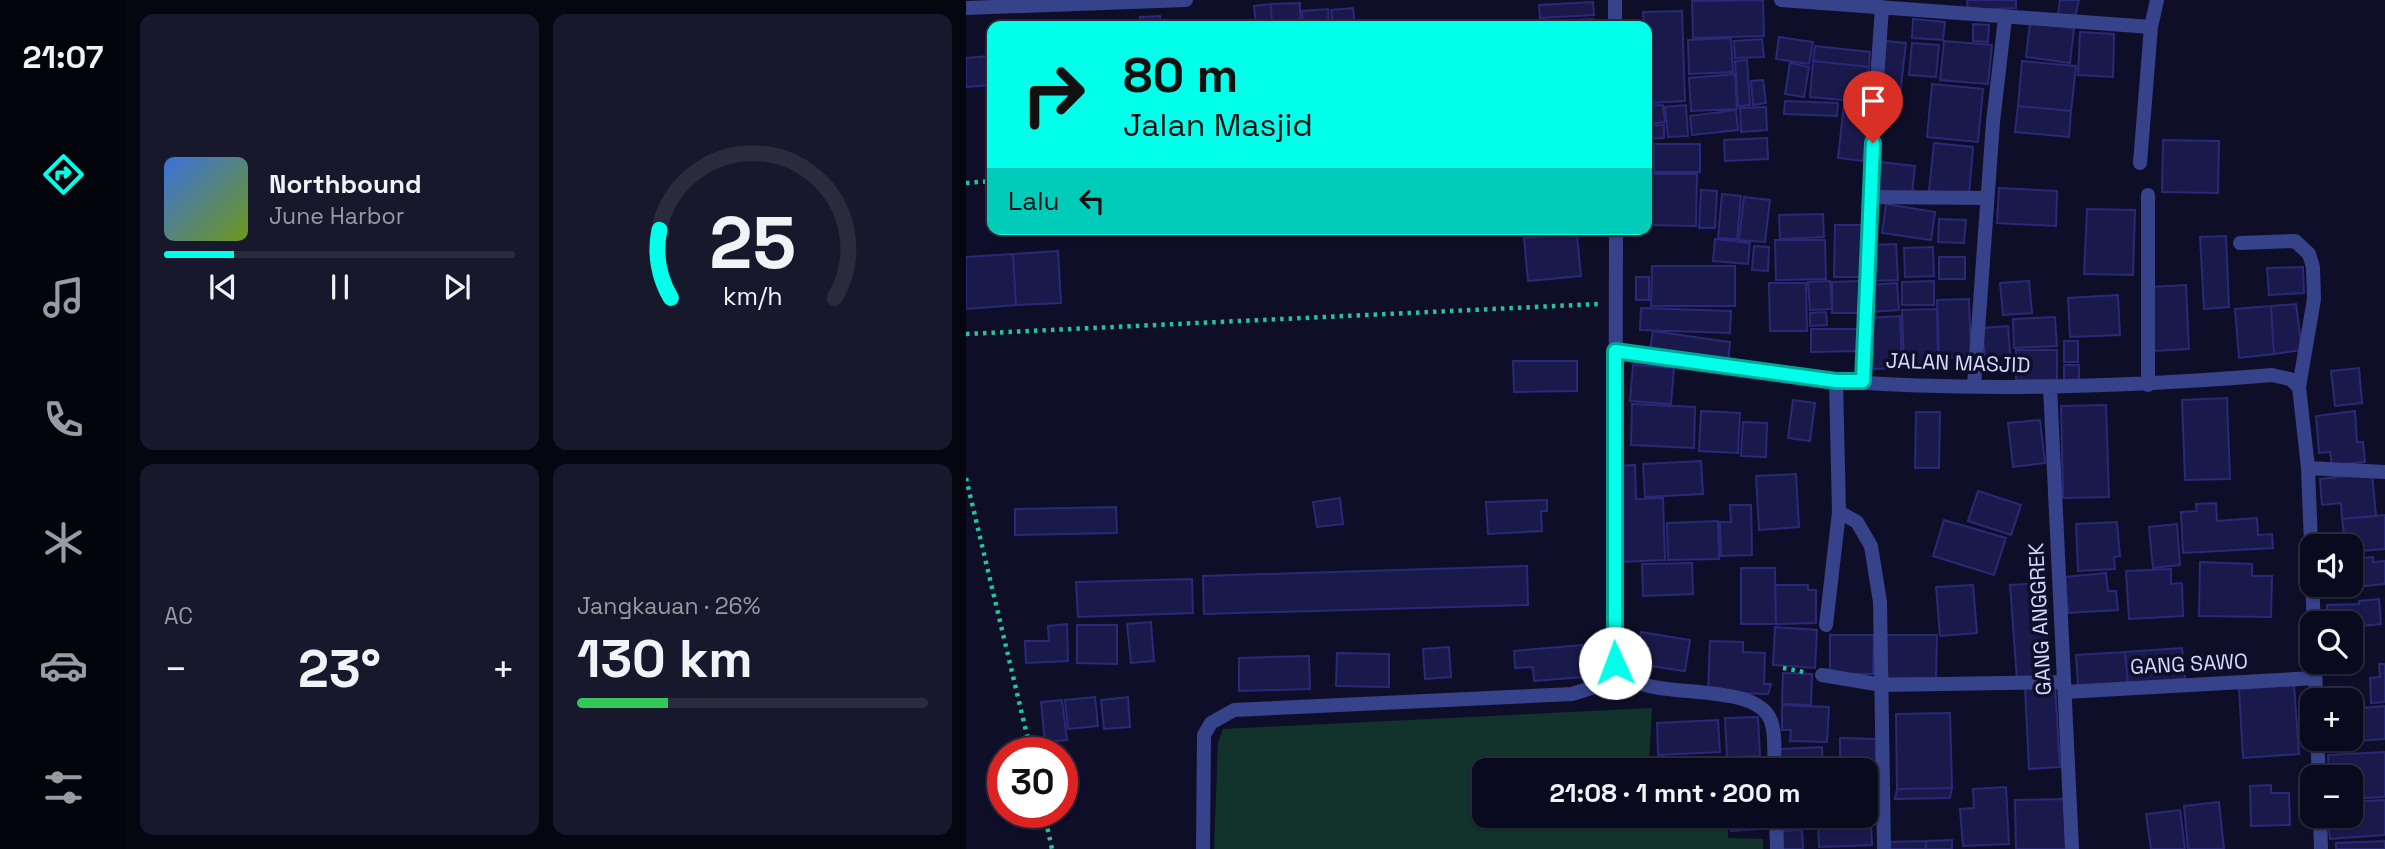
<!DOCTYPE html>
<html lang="id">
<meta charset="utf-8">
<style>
:root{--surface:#0a0a1f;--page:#18182c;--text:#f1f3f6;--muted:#999aa4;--line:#2a2b3d;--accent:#02ffe9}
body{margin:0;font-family:"Space Grotesk",sans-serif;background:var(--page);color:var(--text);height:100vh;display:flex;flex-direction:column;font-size:26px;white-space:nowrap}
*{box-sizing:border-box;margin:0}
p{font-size:23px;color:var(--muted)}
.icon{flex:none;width:38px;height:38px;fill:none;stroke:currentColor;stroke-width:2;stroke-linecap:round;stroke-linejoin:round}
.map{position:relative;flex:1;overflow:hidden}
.side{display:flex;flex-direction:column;gap:14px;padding:14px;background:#060611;width:840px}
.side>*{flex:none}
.hud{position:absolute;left:21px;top:21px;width:665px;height:214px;border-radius:14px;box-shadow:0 2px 5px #0004,0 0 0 2px var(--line);background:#02ffe9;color:#111;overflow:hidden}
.controls{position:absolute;left:1334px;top:534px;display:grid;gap:14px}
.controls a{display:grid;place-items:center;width:63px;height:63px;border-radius:14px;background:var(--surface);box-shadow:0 2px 5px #0004,0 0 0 2px var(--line);font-size:35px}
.speed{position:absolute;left:21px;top:737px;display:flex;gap:14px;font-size:35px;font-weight:700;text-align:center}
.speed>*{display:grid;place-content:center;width:91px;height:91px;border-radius:50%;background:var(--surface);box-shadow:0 2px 5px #0004,0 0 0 2px var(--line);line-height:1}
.speed .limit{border:10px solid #d22;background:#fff;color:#111}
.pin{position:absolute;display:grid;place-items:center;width:60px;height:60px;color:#fff;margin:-72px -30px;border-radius:50% 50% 50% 0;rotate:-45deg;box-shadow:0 0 7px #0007}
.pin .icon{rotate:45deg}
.me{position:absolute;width:77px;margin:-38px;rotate:358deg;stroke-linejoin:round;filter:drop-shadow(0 0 5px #0008)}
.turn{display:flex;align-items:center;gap:24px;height:147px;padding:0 21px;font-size:32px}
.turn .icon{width:91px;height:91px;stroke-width:2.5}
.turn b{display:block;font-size:49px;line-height:60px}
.then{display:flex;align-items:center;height:66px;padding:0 21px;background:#0003;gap:14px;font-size:26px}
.big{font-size:52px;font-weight:700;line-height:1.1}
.side .widget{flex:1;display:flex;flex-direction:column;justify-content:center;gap:10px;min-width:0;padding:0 24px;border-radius:14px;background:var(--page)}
.side .dial{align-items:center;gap:0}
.dial svg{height:182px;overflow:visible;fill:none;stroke:var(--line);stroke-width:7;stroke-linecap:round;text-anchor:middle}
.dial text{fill:var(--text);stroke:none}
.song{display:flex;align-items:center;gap:21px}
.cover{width:84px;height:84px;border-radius:10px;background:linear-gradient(135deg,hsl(220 70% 55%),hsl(80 70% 35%))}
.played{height:7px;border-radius:4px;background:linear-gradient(90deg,var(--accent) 20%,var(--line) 20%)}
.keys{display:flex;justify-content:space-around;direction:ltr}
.heat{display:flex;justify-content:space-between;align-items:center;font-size:38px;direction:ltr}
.charge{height:10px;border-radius:5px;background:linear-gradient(90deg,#34c759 26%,var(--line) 0)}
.side .tiles{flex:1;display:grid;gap:14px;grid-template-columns:repeat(2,1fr)}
.trip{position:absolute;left:506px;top:758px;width:406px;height:70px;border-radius:14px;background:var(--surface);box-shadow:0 2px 5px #0004,0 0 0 2px var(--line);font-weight:700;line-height:70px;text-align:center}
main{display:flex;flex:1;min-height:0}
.tab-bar{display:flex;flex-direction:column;width:126px;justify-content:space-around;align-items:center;background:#04040c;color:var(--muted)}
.tab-bar .icon{width:49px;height:49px}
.tab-bar .current{color:var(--accent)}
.tab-bar b{font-size:32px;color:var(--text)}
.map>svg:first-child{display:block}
.green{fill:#11332b}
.building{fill:#19194b;stroke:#2a2978;stroke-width:2}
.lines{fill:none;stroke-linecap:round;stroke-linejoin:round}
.path{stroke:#27c29b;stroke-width:4.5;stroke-dasharray:3.5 5;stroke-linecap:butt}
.minor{stroke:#36438b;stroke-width:14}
.tertiary{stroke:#36438b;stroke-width:14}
.route-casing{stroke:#01a697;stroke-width:18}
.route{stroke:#02ffe9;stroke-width:12}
.labels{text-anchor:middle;stroke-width:7;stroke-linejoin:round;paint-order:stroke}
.street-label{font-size:21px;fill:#d6d9ff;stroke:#0e0e29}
</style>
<main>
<nav class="tab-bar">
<b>21:07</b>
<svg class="icon current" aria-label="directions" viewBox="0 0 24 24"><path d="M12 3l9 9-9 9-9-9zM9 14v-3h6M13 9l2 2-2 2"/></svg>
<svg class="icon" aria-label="music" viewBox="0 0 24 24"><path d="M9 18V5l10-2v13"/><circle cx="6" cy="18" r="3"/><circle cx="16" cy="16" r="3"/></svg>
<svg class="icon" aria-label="phone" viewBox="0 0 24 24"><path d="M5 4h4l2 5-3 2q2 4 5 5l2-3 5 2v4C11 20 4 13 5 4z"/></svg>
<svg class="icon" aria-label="climate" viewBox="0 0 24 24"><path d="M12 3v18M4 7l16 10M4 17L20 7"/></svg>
<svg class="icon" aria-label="car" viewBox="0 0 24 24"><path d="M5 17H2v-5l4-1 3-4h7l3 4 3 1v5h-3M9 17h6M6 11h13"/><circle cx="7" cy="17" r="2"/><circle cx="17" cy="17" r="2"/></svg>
<svg class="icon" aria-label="filters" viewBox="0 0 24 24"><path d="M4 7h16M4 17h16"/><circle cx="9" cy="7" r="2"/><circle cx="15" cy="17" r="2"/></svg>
</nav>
<section class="side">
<div class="tiles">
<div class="widget">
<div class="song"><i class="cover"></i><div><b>Northbound</b><p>June Harbor</p></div></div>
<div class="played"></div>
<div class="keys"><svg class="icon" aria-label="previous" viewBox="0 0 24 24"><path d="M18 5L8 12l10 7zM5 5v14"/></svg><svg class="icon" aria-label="pause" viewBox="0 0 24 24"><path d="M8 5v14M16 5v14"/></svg><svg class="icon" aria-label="next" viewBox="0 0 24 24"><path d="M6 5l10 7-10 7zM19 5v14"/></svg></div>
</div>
<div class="widget dial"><svg viewBox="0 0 100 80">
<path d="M14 69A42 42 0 1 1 86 69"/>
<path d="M14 69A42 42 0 0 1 9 39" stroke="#02ffe9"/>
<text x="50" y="56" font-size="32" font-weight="700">25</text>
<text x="50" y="72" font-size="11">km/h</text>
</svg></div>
<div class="widget"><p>AC</p>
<div class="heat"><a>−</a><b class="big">23°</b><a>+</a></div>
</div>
<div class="widget"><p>Jangkauan · 26%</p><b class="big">130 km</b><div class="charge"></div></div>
</div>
</section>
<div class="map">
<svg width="1419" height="849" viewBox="0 0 1419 849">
<rect width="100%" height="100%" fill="#0e0e29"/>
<path class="green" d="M686,708L683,764L761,767V770H518V816H762V838L797,839V849H248L252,743L257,729Z"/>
<path class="building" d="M797,0L798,36L727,38L726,1Z
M1001,0H1050V8L1002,10Z
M1094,0H1113L1109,17L1092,14Z
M627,2L628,15L574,18L573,5Z
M334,3V24L306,26L305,4Z
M305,4L306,26H290L288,6Z
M387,8L389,26H367L365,10Z
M362,9L363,26H337L336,11Z
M716,11L719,101L681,103V26H678L677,12Z
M194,16L195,26H175L174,17Z
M627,19V26H571V21Z
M947,19L979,22L977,40L946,38Z
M1064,23L1108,28L1104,63L1060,57Z
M1007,24L1023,25L1022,42L1007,41Z
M1114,32L1148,34L1147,77L1112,75Z
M813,37L847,42L843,64L810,59Z
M765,38L767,72L723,74L722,40Z
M796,39L798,57L769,58L768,41Z
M919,41L940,43L933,103L912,101Z
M978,41L1026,45L1022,84L974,80Z
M946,43L973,45L970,77L943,75Z
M849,46L904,52L903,67L847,61Z
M24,56L26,85L0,87V58Z
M781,60L784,105L772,106L769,61Z
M847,61L903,67L899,102L844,97Z
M1056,61L1110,66L1105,111L1052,106Z
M824,63L843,67L838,97L819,94Z
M769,74L771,109L725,111L723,78Z
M797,80L800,103L787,105L785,81Z
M966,84L1017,89L1012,142L961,137Z
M819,101L872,103L871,116L818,114Z
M878,104L903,107L897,161L872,158Z
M697,105L699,122L681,124V106Z
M720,105L722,136L702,137L699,107Z
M1052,106L1105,111L1103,137L1049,132Z
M800,107L801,130L775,132L774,108Z
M770,110L772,130L726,135L724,116Z
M698,125V138L682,139L681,126Z
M801,138L802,159L759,161L758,140Z
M1197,140L1253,141L1252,193L1196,192Z
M968,143L1007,147L1003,195L963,191Z
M688,144H734V172H688Z
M914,162L949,166L946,194L910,190Z
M683,174H731L730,226L682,225Z
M1033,188L1091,191L1090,226L1031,223Z
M735,190L751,191L749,228H733Z
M756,194L775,196L771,239L752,238Z
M778,197L804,200L799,242L773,240Z
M920,204L969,212L965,240L916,233Z
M1121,209L1169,210L1167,275L1118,274Z
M857,214L858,237L814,239L813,215Z
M973,219L1000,220L998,243L972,242Z
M869,225H898V277H868Z
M611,234L615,276L562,281L558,238Z
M1260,236L1263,307L1238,309L1234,237Z
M749,239L784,243L782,264L747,261Z
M809,240H859L860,279L810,280Z
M930,244L932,280L905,281L904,245Z
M788,246L803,247L802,271L786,270Z
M967,247L968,276L939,277L938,248Z
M92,251L95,303L50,305L47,254Z
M47,254L50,305L0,309V257Z
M973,257H999V279H973Z
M686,266H769V306H685Z
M1337,267L1338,293L1303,295L1301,268Z
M670,277H683V300H670Z
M864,281L866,309L844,310L842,282Z
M894,281L895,313H866V282Z
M968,281V305H936V282Z
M1063,281L1066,313L1037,315L1034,283Z
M803,283H840L841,331H804Z
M931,283L933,310L904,312L902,285Z
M1220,285L1223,349L1186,351L1184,287Z
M1152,295L1154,335L1104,337L1102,298Z
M1003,299L1005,357L973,358L971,300Z
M1330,304L1336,350L1308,354L1305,306Z
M1305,306L1308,354L1273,358L1269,309Z
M675,308L765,311L764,333L674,330Z
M971,309L972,364H938L936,310Z
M860,312L861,325L844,326V313Z
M934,316L936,368L904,369L902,318Z
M1089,317L1091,346L1048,348L1047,319Z
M1042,326L1045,365L1020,368L1016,328Z
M845,329H894V351L845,352Z
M687,331L764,342L762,361L684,350Z
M1098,341H1112V362H1098Z
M1050,350H1091V380H1050Z
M547,361H611V391L548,392Z
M667,365L708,368L705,404L664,401Z
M1098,365H1113V384H1098Z
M1393,368L1396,403L1369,406L1365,371Z
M1261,398L1264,479L1219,480L1216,400Z
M827,400L849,403L844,441L822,438Z
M666,404L729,407L728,448L665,445Z
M1140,405L1143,497L1097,498L1095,406Z
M735,411L774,413L772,453L733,451Z
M1389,411L1391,442H1397L1399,462L1366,465L1364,452L1353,453L1350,416Z
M950,412H974L973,468H949Z
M1074,420L1079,463L1047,467L1042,423Z
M777,422L801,423L800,457L775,456Z
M735,461L737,494L679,497L677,464Z
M669,465L670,499L697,498L699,560L653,562L650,466Z
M1406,473L1410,516L1376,519L1375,503L1356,505L1354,479Z
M830,474L833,527L793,530L790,476Z
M1012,491L1055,505L1045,535L1002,521Z
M374,498L377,524L351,527L347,502Z
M581,500V511H575L576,531L522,534L520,502Z
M1250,503L1251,521L1291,518L1292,535L1306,534L1307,548L1217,553L1215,512L1231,511L1230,504Z
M764,505H785L786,555L755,556L754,522H765Z
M150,507L151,533L49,535V509Z
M1419,515V549L1384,552V546H1365L1364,534L1378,533L1376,519Z
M978,520L1040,538L1028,575L967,556Z
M752,521L753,559L702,560L701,523Z
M1151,522L1154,556L1148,557L1149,569L1112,571L1110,524Z
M1211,524L1214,565L1187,568L1183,527Z
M1407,557V562L1419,561V584L1369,589L1368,584H1384V559Z
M1234,562L1286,564V576H1306L1305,617L1233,616Z
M726,563L727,594L677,596L676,564Z
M561,566L562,605L238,614L237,576Z
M775,568H809L810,624H775Z
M1205,569V584L1216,583L1217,616L1163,619L1160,571Z
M1140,573L1142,591H1150L1152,610L1102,613L1099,577Z
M226,579L227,613L112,617L110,582Z
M1077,583L1084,678L1051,680L1044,585Z
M809,585H842V590H850V623L810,624Z
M1007,585L1011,633L974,636L970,587Z
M1413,599L1415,624L1384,627V623H1363L1361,605L1393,604V601Z
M185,622L188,661L165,663L161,624Z
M101,624L102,661L60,663L59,641H83L82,626Z
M111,625H151V664L111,663Z
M809,627L851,630L849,668L807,665Z
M1389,629L1391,667L1368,668L1367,662H1384V630Z
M675,632L724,640L719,671L670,664Z
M864,635H908L907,674H864Z
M919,635H971L970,678H919Z
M744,641L777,642V652L799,653L798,684H805L802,694L742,692Z
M616,645L618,677L568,681L567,667L549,668L548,651Z
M483,647L485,677L459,679L457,649Z
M1216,648L1219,679L1162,683L1159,652Z
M1159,652L1162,683L1112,686L1110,655Z
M371,653L423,654V687L370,686Z
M343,656L344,689L273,691V658Z
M1413,664H1419V702L1405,703L1404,678L1414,677Z
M817,673L846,674L845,705L816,704Z
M1089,685L1094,767L1063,769L1059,687Z
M1328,685L1333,754L1277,758L1273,689Z
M129,697L132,726L102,729L99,700Z
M162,697L164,727L138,729L135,700Z
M96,700L101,740L79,742L75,702Z
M816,705L863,707L861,742L824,741L825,730H816Z
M1419,706V739L1367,743V738H1384V709Z
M984,713L986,788L931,789L930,714Z
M792,717L794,756L761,757L759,718Z
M752,720L754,752L692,755L691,723Z
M874,738L911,739L910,767H874Z
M856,747L857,770H815L814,749Z
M1419,752V797L1384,799V777H1363L1362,755Z
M803,764V770H761V767Z
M900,773H906L907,821L865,822V816H900Z
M1305,785V793H1323L1324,825L1285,826L1284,786Z
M1040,787L1043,844L997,846L994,809L1008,808L1007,789Z
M986,788L984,798L929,799L931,789Z
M1099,799L1100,849H1050L1049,800Z
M1419,800V835L1364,839L1362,816H1384V802Z
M1253,802L1258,849H1222L1218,806Z
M1214,810L1219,849H1185L1180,814Z
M764,816H806L807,828L765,831Z
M818,816H856L857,824L819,825Z
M905,824L906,845L853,847L852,826Z
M836,830L837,849H816L815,831Z
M986,840V849H960V841Z
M960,841V849H919V842Z
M1419,841V849H1370V843Z"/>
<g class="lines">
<path class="path" d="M0,183L26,181
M0,334L632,304
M0,478L65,752
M817,668L838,672
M78,812L86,849"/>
<path class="minor" d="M649,0V26
M815,0L1185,27
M1174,163L1185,27L1191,0
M903,197L1021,198
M650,229L649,663C652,667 655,673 659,676C690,701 790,680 805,721C810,735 808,755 808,770
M1274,243L1329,241L1343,254L1347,267L1348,299L1333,387L1342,468L1346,569
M649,351C723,358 796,375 871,381C1016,392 1161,387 1306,375L1324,379L1333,387
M897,381L903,197L916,7
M1182,385V195
M1008,386L1027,122L1039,18
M1084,387L1106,849
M1342,468L1419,472
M873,512L891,522L905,546L914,602L918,849
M1346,584L1348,623
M860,625L873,512L870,381
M1349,662L1350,700
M856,675L916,685L1098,682
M1099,692L1349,678
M1351,738L1353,777
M810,816L811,849
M1354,816L1355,849
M237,849L238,735L245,723L268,710L606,694L660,677"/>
<path class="tertiary" d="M0,8L220,0"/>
</g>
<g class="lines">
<defs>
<path id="route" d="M649,663V351L870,381H897L907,143"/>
</defs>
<use href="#route" class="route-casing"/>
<use href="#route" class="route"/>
</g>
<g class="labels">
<g class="street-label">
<text transform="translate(992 363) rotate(2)" y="7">JALAN MASJID</text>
<text transform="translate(1074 619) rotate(-93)" y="7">GANG ANGGREK</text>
<text transform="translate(1223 664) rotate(-3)" y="7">GANG SAWO</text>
</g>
</g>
</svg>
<div class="controls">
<a><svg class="icon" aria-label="sound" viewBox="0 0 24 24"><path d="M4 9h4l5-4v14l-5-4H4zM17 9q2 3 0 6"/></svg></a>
<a><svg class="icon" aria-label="search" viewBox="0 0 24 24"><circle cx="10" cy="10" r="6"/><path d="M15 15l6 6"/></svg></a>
<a>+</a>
<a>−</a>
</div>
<div class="speed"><div class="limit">30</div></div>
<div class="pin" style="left:907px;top:143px;background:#d93025"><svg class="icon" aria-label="arrive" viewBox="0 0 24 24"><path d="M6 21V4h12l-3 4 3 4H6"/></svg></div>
<svg class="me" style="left:649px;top:663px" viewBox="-20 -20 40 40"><circle r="19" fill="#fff"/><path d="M0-13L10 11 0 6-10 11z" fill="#02ffe9"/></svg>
<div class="trip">21:08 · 1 mnt · 200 m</div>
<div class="hud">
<div class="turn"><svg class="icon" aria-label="right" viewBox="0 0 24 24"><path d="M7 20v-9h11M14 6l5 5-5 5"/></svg><div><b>80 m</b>Jalan Masjid</div></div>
<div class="then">Lalu<svg class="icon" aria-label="left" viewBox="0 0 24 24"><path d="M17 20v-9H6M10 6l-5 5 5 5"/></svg></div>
</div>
</div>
</main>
